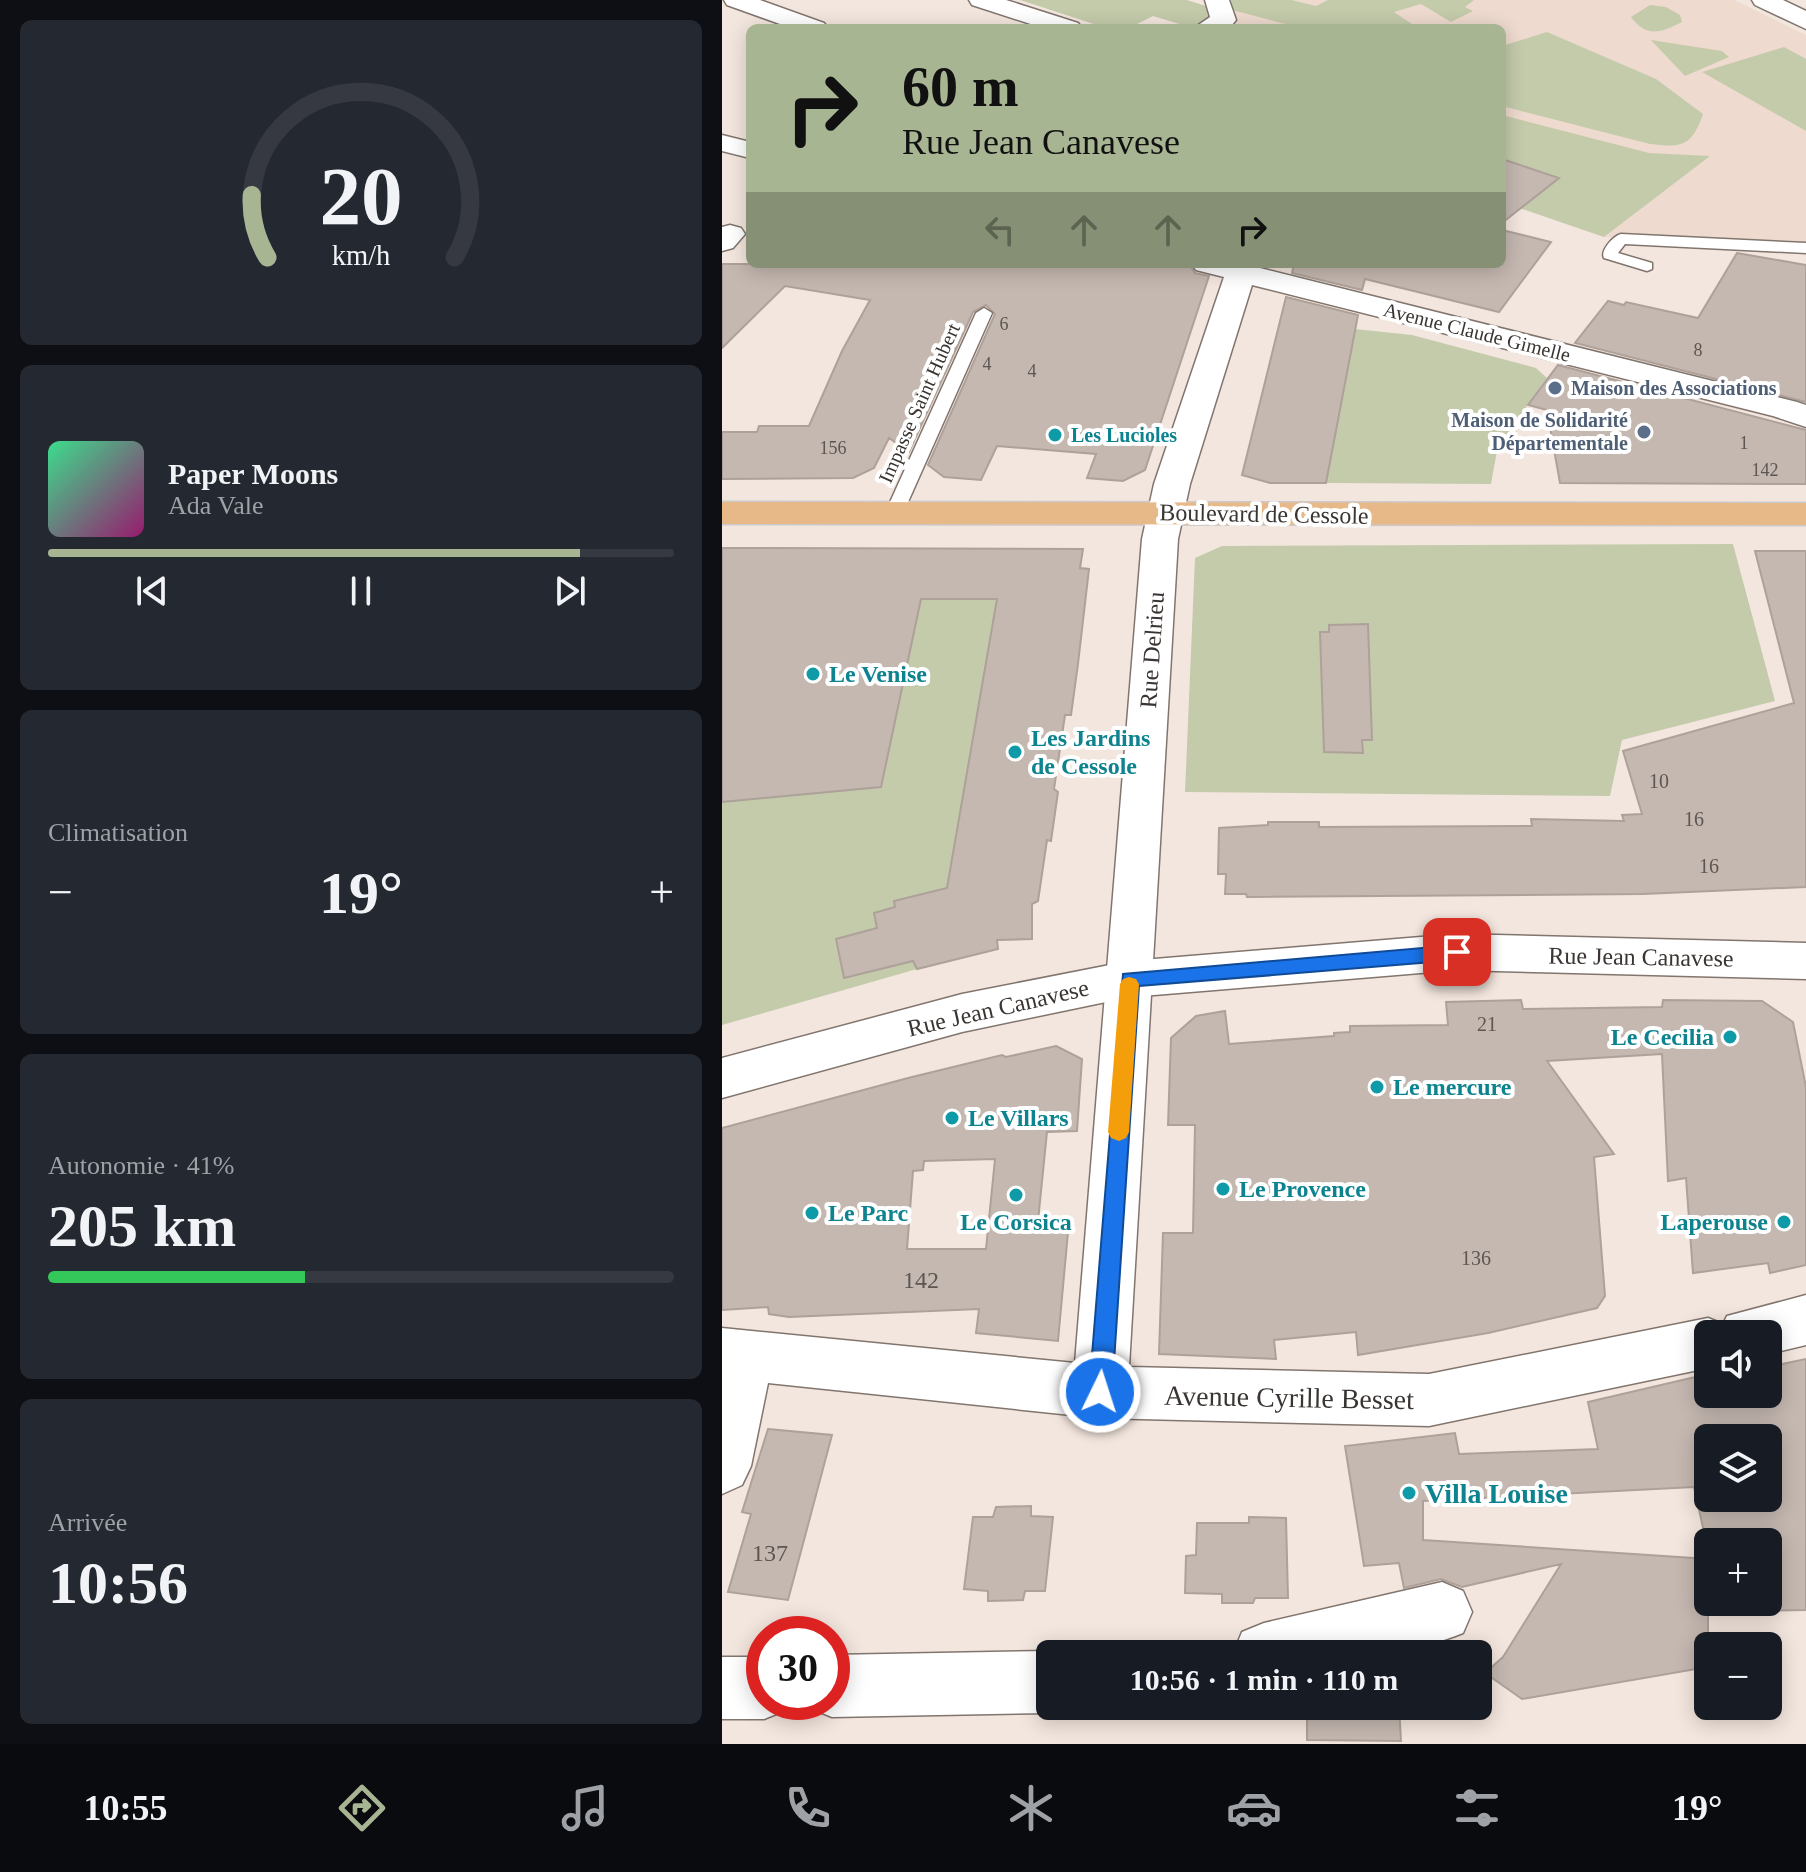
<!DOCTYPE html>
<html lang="fr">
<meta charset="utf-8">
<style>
:root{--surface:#171b24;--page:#242831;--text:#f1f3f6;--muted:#9ea1a6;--line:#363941;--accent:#a8b593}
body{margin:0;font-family:Georgia,serif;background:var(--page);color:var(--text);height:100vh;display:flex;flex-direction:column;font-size:30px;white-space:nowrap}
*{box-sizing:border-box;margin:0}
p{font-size:26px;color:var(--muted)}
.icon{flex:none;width:44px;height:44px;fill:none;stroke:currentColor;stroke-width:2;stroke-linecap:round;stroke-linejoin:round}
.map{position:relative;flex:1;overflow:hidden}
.panel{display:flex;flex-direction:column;gap:20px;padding:20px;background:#0d0f14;width:722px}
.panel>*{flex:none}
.banner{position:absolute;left:24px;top:24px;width:760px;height:244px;border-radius:12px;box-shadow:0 4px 20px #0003;background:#a8b593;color:#111;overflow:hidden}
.tools{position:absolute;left:972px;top:1320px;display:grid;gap:16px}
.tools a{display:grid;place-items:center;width:88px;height:88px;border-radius:12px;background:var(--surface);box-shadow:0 4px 20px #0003;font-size:40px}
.speed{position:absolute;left:24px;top:1616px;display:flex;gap:16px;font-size:40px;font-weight:700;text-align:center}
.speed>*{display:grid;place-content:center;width:104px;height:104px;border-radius:50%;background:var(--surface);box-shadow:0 4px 20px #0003;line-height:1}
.speed .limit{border:12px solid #d22;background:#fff;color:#111}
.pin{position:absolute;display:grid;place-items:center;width:68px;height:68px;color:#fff;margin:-34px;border-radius:16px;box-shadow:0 4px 12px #0006}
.me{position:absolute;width:88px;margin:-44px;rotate:4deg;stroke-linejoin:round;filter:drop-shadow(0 0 6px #0008)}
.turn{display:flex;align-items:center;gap:28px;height:168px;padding:0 24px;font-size:36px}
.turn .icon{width:104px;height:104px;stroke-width:2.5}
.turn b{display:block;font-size:56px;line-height:68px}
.lanes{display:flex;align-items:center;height:76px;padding:0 24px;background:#0003;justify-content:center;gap:40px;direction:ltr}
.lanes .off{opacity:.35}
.big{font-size:60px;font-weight:700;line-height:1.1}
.panel .card{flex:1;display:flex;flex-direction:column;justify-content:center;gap:12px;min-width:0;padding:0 28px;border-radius:12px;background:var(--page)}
.panel .dial{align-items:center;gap:0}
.dial svg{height:208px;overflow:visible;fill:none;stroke:var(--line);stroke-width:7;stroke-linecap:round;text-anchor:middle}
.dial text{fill:var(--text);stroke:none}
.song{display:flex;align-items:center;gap:24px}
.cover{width:96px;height:96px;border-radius:12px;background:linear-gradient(135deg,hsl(150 70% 55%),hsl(320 70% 35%))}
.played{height:8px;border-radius:4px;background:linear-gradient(90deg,var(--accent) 85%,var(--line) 85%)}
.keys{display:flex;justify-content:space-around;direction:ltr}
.heat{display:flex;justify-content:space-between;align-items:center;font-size:44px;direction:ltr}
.charge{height:12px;border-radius:6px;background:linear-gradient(90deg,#34c759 41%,var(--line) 0)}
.trip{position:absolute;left:314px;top:1640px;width:456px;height:80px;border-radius:12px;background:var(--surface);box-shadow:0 4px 20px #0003;font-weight:700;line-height:80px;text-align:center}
.dock{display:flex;height:128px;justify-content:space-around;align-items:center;background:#090b0e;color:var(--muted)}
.dock .icon{width:56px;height:56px}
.dock .current{color:var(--accent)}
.dock b{font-size:36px;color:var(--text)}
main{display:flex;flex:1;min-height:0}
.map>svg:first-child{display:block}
.built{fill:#eedace}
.green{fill:#c4cbab}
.building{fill:#c5b8b1;stroke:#ada199;stroke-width:2;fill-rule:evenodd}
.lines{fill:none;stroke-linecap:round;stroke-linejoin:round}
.service-casing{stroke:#81756e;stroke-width:3}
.minor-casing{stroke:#81756e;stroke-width:3}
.tertiary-casing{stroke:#81756e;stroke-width:3}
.primary-casing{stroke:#cccaca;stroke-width:3}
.service{fill:#fff;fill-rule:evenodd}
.minor{fill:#fff;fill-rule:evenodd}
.tertiary{fill:#fff;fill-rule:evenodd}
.primary{fill:#e7b888;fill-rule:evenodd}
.route{fill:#1a73e8;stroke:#114b97;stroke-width:2}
.slow{fill:#f59e0b}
.service-dot{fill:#5c6f8a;stroke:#fff;stroke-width:3}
.culture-dot{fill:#0f9aa8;stroke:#fff;stroke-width:3}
.labels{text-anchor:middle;stroke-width:8;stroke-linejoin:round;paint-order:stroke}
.far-number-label{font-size:18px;fill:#5d5652}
.far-street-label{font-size:20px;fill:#3a3532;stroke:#fff}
.far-service-label{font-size:20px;font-weight:bold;fill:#4e5e75;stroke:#fff;text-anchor:start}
.far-culture-label{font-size:20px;font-weight:bold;fill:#0d838f;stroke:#fff;text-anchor:start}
.number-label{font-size:20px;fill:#5d5652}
.street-label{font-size:24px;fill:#3a3532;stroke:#fff}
.culture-label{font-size:24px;font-weight:bold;fill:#0d838f;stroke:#fff;text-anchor:start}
.near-number-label{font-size:24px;fill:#5d5652}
.near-street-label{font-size:28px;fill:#3a3532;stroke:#fff}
.near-culture-label{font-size:28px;font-weight:bold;fill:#0d838f;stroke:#fff;text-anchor:start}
</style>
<main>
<section class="panel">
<div class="card dial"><svg viewBox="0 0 100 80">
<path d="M14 69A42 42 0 1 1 86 69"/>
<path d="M14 69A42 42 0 0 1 8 45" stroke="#a8b593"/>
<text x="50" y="56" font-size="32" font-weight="700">20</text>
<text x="50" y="72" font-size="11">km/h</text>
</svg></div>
<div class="card">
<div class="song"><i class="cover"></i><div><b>Paper Moons</b><p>Ada Vale</p></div></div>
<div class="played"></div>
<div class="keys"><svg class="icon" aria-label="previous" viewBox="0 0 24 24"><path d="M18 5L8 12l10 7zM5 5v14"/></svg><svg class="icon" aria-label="pause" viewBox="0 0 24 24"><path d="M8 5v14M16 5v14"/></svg><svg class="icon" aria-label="next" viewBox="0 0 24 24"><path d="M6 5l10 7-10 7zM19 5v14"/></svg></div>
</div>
<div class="card"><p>Climatisation</p>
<div class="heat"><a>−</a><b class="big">19°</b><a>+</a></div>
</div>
<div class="card"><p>Autonomie · 41%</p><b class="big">205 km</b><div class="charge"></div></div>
<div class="card"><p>Arrivée</p><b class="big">10:56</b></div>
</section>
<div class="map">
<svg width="1084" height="1744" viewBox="0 0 1084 1744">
<rect width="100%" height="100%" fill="#f3e6de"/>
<path class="built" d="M509,0H1012L1084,35V248L882,237L780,202V28H509L514,25Z"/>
<path class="green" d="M298,0H465L484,6L487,23L471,28L431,16L407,28H384Z
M509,0H569L594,6L606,0H752L743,7L751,11L729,22L699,4L672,12L696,28H579L510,10Z
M928,5L944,7L958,15L960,22C938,33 925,38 909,17Z
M825,32L934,79L981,114C970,146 960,148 928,144L780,106V46Z
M929,40L1000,51L1007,57L963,76Z
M1062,47L1084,59V131L980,72Z
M780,115L927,153L988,156L882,237L780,202Z
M633,329L690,335L814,368L825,378L805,405L793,436L772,435L775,451L769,484L604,483Z
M1011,544L1053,701L900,740L888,796L463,792L473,558L500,546Z
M199,599H282L270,629L224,894L152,913L155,928L114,939L191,961L195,969L0,1025V802L159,786Z"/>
<path class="building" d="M780,159L837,178L780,223Z
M780,230L829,242L777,312L643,279L640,290L570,273L572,264H780Z
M1015,253L1084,265V402L853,343L886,301L902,305L904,302L976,318Z
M0,264H467L473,273L487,276L423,470L401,481L365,478L374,454L275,446L259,480L222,477L206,465L273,314L264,305L251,312L187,452L167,438L152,468L131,478L0,479V432H35L37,426H87L120,351L148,300L63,286L0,348Z
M564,297L636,315L604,483H548L520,475Z
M836,365L1084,430V484L838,483L825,410L806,405Z
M0,548L361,549L358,568L367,569L356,664L349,715H343L332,789L336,792L329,841L325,840L316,901L310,904V939L275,940L276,949L195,969L191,961L122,978L114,939L155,928L152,913L173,907L172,901L225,888L275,599H199L159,787L0,802Z
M1033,551H1084V887L921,894L525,897L524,894H503L504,874H496L497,828L546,825V822H597V827L810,826L809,819L902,821L900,815L920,814L901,751L1072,703Z
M646,624L650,740H640L641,753L602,752L598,632H607V625Z
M799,1000L801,1009L940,1007L941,1000L1040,1001L1071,1022L1084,1087V1265L1048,1273L1046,1263L971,1273L964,1178L946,1181L940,1054L825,1061L892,1154L872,1157L883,1296L875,1308L766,1333L636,1355L634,1332L552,1340L554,1359L437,1354L441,1233H471L473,1125H446L449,1038L474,1016L503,1011L507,1044L612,1036V1033L628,1032V1026L726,1025L724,1002Z
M334,1046L360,1059L355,1131L325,1132L315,1231L346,1232L336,1341L254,1333L257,1309L67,1317L47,1314L46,1307L0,1310V1128L186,1078L280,1055L284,1057ZM273,1159L264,1249H185L191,1171L201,1170L202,1161Z
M1084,1359V1610L986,1612V1667L800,1699L763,1673L781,1657L839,1564L740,1587L719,1579L682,1588L677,1563L642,1566L623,1446L733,1433L737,1454L876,1449L866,1402L986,1374V1394H1046V1367ZM986,1438H1046V1498H986ZM972,1487L986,1550V1542H1046V1602H986V1559L701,1540V1501Z
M46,1429L110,1435L66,1600L6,1592L29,1514L20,1512Z
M309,1506V1516L331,1517L323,1591H303L301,1600L266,1601V1591L242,1589L251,1517H271L274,1507Z
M527,1517L564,1518L566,1598H533L531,1603H500V1594L463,1593L464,1556L474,1555L475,1523H527Z
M585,1706H677L679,1741L585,1740Z"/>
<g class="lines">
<defs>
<path id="service" d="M899,234L1084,243V253L903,244L896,253L930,263V269L925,271L882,258C878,251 891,236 899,234Z
M262,308L270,313L182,511L173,516L167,515L164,511L254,313Z"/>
<path id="minor" d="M2,0H38L102,23L106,28H69L5,5Z
M247,0H284L356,23L360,28H321L250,5Z
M483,0H507L514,20L510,25L472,28L488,17Z
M1030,0H1061L1084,11V29L1033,5Z
M0,135L28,142V158L0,151Z
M8,225L19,228L23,234L11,248L0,251V227Z
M470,264H541L538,268L1075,402L1084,405V427L1051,416L530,285L468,484L456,539L407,1367L707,1374L986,1318L1001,1324L1005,1316L1084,1295V1345L1046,1354V1334H986V1368L707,1426L378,1418L46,1383L29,1466L20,1485L0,1494V1328L353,1363L420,539L432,484L502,277L474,270Z
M720,1582L741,1591L750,1612L741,1633C669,1663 588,1654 511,1654L520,1632L542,1623Z
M328,1651L335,1654H328V1706H345L328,1713L110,1717L88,1708L86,1702H110V1655Z
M0,1657H42V1702H67L64,1710L42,1719H0Z"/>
<path id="tertiary" d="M735,934L1084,943V979L735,970L408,997L240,1032L0,1098V1058L240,994L408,961Z"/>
<path id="primary" d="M0,502L1084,503V525L0,524Z"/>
</defs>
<use href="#service" class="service-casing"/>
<use href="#minor" class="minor-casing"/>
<use href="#tertiary" class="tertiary-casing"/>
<use href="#primary" class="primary-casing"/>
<use href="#service" class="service"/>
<use href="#minor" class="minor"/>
<use href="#tertiary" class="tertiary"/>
<use href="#primary" class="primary"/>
</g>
<path class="route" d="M735,945L744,952L735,960L417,986L390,1392L387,1400L378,1403L370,1400L367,1392L401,974Z"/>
<path class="slow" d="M407,977L414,979L417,984L407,1132L404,1138L397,1141L389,1138L386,1132L398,984L401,979Z"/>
<g class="service-dot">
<circle cx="833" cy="388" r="8"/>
<circle cx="922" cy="432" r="8"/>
</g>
<g class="culture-dot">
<circle cx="333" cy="435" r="8"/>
<circle cx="91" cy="674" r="8"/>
<circle cx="293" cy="752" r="8"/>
<circle cx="1008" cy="1037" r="8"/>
<circle cx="655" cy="1087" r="8"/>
<circle cx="230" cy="1118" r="8"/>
<circle cx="501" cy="1189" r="8"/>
<circle cx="294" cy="1195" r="8"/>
<circle cx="90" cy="1213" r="8"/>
<circle cx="1062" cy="1222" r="8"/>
<circle cx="687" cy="1493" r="8"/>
</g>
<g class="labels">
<g class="far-number-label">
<text x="282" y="330">6</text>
<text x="976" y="356">8</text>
<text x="265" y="370">4</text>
<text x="310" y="377">4</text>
<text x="1022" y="449">1</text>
<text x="111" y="454">156</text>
<text x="1043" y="476">142</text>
</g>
<g class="far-street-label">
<text transform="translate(755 332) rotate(14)" y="7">Avenue Claude Gimelle</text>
<text transform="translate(197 403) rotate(-66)" y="7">Impasse Saint Hubert</text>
</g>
<g class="far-service-label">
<text x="849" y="395">Maison des Associations</text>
<text x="906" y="427" text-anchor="end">Maison de Solidarité<tspan x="906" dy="23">Départementale</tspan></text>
</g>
<g class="far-culture-label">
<text x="349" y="442">Les Lucioles</text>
</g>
<g class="number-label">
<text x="937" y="788">10</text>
<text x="972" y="826">16</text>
<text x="987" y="873">16</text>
<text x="765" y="1031">21</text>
<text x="754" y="1265">136</text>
</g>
<g class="street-label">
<text transform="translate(542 514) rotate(1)" y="8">Boulevard de Cessole</text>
<text transform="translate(430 650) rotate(-86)" y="8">Rue Delrieu</text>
<text transform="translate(919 957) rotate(1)" y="8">Rue Jean Canavese</text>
<text transform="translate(276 1008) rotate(-13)" y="8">Rue Jean Canavese</text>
</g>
<g class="culture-label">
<text x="107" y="682">Le Venise</text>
<text x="309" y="746">Les Jardins<tspan x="309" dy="28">de Cessole</tspan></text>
<text x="992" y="1045" text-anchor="end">Le Cecilia</text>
<text x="671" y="1095">Le mercure</text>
<text x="246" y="1126">Le Villars</text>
<text x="517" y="1197">Le Provence</text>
<text x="106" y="1221">Le Parc</text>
<text x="294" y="1230" text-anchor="middle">Le Corsica</text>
<text x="1046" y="1230" text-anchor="end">Laperouse</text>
</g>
<g class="near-number-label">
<text x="199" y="1288">142</text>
<text x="48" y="1561">137</text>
</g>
<g class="near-street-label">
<text transform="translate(567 1397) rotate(1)" y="10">Avenue Cyrille Besset</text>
</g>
<g class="near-culture-label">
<text x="703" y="1503">Villa Louise</text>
</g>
</g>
</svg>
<div class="tools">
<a><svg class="icon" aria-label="sound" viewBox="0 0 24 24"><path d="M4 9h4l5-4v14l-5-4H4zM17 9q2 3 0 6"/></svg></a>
<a><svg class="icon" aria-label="layers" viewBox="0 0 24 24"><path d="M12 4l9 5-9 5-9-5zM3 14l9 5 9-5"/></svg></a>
<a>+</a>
<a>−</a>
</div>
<div class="speed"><div class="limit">30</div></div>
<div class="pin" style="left:735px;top:952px;background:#d93025"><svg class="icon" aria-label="arrive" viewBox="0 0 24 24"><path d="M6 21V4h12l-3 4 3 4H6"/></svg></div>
<svg class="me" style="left:378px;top:1392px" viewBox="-20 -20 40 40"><circle r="17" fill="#1a73e8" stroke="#fff" stroke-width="3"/><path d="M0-11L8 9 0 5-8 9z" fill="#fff"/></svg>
<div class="trip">10:56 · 1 min · 110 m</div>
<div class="banner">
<div class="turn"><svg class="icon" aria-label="right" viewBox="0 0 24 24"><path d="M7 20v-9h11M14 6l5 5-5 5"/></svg><div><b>60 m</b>Rue Jean Canavese</div></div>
<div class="lanes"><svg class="icon off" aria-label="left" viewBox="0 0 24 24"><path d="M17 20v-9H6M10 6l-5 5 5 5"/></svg><svg class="icon off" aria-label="ahead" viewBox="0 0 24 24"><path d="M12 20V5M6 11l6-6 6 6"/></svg><svg class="icon off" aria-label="ahead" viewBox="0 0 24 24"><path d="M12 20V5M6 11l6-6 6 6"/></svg><svg class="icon" aria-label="right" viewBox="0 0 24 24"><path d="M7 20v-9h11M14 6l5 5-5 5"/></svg></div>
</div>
</div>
</main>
<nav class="dock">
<b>10:55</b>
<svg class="icon current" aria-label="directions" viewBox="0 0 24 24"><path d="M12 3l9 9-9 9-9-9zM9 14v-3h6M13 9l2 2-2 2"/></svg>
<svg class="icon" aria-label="music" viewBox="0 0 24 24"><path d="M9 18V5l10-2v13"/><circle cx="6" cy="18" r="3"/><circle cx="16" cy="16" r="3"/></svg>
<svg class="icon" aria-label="phone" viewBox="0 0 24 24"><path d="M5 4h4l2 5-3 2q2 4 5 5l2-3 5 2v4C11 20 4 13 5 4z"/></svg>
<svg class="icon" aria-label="climate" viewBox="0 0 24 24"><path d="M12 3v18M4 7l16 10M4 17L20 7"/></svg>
<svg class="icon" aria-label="car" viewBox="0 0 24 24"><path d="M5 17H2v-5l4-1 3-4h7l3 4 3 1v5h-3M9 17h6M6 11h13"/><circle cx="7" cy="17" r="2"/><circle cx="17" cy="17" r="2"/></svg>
<svg class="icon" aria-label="filters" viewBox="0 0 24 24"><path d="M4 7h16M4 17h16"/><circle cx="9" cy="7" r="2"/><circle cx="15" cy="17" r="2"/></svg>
<b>19°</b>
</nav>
